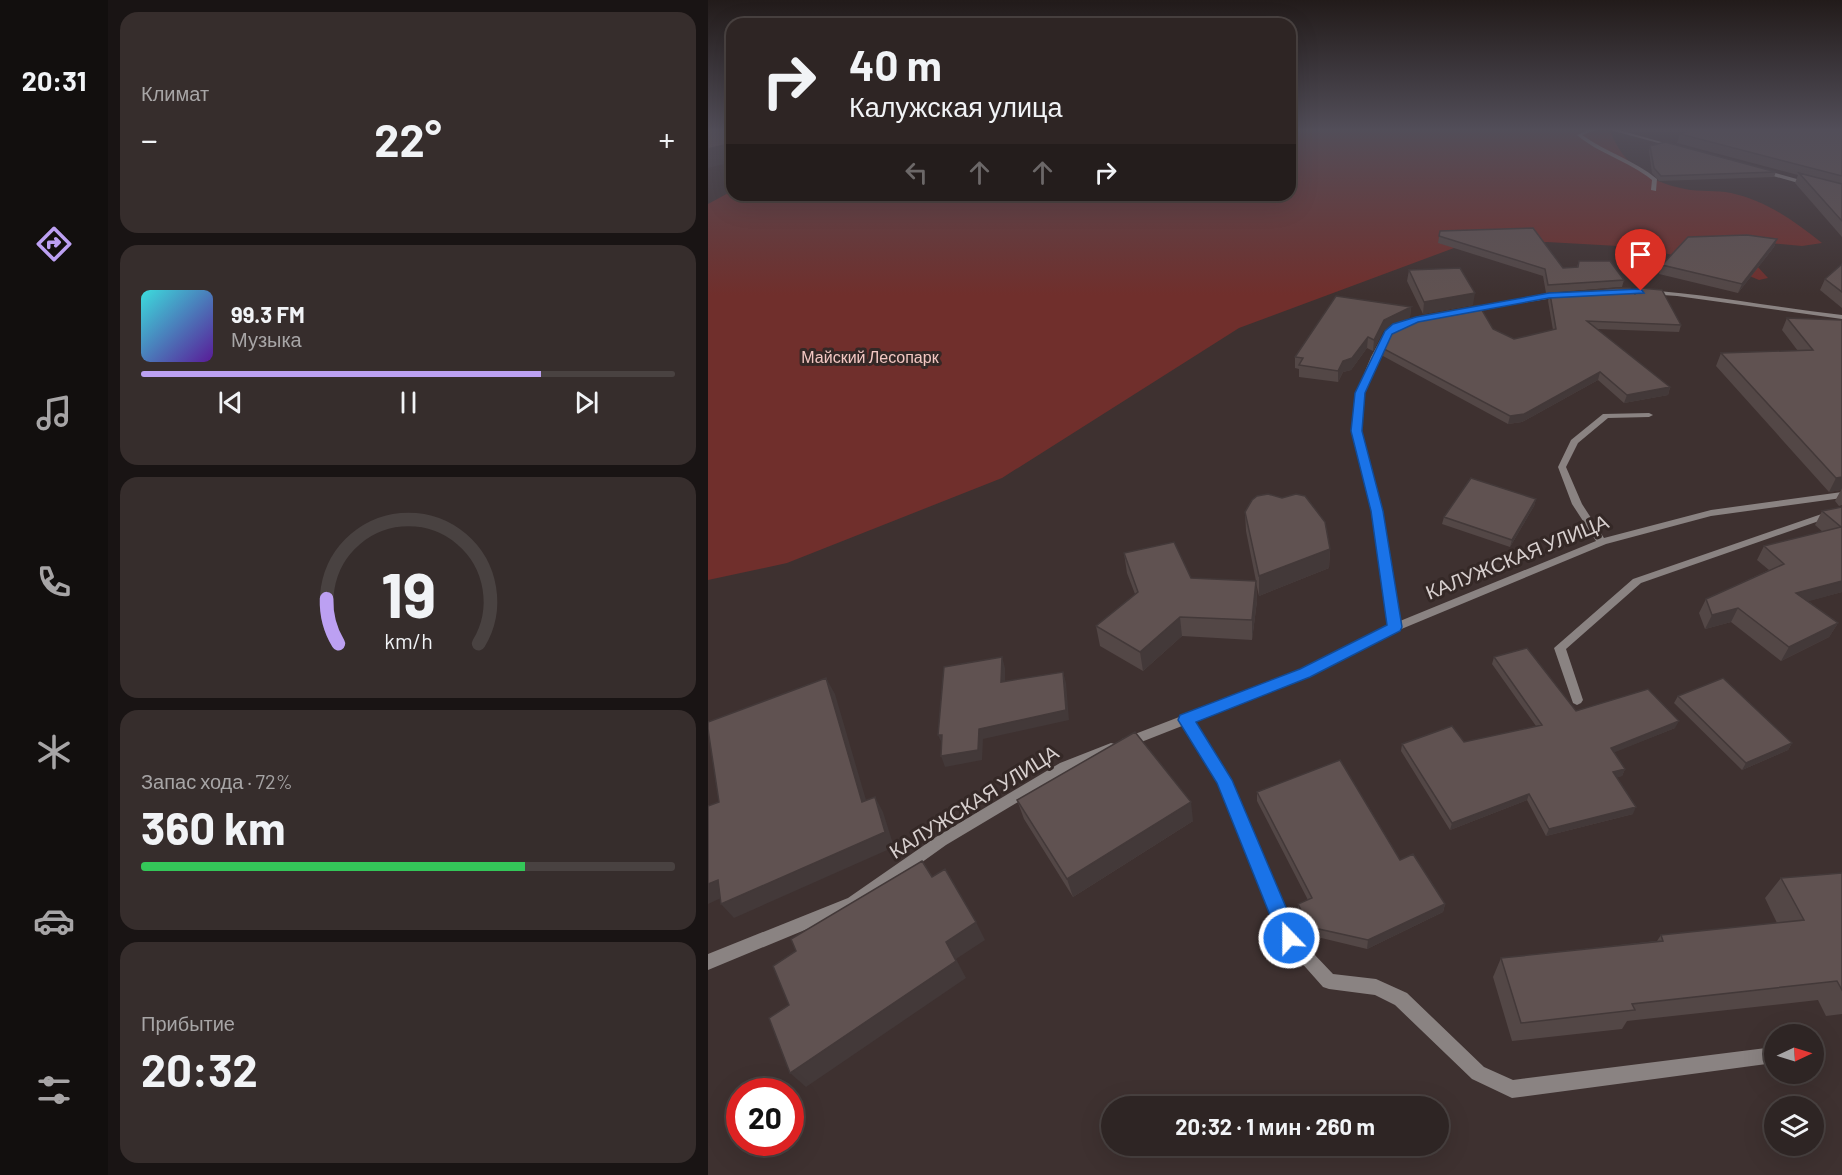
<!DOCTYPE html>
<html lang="ru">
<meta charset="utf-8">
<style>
:root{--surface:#2e2524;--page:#362d2c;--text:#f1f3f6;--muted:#a7a5a6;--line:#494241;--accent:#bca0f2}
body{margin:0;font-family:Barlow,sans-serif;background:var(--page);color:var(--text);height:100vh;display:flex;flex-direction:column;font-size:22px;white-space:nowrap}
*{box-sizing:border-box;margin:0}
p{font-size:20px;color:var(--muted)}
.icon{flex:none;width:33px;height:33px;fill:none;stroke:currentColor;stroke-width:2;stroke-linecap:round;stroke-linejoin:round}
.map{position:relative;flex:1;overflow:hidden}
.sheet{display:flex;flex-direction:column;gap:12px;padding:12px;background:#191414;width:600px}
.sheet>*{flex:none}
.hud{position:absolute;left:18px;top:18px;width:570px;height:183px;border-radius:18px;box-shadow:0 6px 24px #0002,0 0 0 2px var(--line);background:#2e2524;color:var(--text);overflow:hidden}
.needle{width:39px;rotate:86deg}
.tools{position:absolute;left:1056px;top:1024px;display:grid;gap:12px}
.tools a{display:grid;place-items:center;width:60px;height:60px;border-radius:50%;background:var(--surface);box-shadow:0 6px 24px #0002,0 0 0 2px var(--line);font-size:30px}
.speed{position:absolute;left:18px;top:1078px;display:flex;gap:12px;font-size:30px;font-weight:700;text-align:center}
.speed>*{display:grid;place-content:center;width:78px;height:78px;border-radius:50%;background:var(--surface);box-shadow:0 6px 24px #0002,0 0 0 2px var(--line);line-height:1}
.speed .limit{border:9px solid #d22;background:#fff;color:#111}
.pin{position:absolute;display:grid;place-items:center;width:51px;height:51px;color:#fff;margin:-62px -26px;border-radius:50% 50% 50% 0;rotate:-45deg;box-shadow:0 0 6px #0007}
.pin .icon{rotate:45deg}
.me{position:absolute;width:66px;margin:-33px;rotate:338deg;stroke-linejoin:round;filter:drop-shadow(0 0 4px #0008)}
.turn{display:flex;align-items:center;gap:21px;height:126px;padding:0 24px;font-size:27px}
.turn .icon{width:78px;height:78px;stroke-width:2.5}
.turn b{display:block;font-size:42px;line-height:51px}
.lanes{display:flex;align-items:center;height:57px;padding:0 24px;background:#0003;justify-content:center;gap:30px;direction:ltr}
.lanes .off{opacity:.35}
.big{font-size:45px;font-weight:700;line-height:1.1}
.sheet .widget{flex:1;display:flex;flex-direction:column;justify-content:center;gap:9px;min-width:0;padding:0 21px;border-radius:18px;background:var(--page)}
.sheet .dial{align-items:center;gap:0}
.dial svg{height:156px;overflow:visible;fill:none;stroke:var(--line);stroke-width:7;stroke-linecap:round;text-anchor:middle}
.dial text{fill:var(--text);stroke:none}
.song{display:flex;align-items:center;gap:18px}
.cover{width:72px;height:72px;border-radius:9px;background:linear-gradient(135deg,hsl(180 70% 55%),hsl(270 70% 35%))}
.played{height:6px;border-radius:3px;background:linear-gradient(90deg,var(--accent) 75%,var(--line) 75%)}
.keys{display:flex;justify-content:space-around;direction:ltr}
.heat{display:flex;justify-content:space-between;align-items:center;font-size:33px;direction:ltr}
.charge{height:9px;border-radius:4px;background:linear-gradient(90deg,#34c759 72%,var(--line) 0)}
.trip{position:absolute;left:393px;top:1096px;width:348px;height:60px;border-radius:30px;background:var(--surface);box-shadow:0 6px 24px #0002,0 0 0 2px var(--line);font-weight:700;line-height:60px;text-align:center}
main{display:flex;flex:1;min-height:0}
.tab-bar{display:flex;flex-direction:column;width:108px;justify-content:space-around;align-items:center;background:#120f0e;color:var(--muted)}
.tab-bar .icon{width:42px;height:42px}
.tab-bar .active{color:var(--accent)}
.tab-bar b{font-size:27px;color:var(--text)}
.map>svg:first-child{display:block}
.green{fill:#702f2c}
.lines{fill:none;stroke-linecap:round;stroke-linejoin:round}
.minor{fill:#8a8382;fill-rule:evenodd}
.wall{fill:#534746}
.shaded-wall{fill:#433939}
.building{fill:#605251;stroke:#433939;stroke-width:1.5}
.route{fill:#1a73e8;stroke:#114b97;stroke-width:1.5}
.labels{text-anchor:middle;stroke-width:6;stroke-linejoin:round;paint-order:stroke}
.far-park-label{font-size:16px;fill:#f3c8c3;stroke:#342826}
.street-label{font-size:20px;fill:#d7cfce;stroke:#342826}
</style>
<main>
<nav class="tab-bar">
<b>20:31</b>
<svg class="icon active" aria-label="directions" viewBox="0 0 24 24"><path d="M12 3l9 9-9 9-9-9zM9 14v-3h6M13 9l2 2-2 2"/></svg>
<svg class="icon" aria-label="music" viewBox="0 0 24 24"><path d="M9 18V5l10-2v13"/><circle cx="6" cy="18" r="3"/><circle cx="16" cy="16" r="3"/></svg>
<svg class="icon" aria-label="phone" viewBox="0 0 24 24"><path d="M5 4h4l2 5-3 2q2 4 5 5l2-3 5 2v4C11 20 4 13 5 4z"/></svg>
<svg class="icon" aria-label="climate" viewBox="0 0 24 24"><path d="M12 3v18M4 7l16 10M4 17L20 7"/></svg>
<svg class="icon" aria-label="car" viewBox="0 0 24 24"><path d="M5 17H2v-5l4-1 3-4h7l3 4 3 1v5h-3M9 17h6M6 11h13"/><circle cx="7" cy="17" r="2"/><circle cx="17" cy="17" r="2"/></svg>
<svg class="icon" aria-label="filters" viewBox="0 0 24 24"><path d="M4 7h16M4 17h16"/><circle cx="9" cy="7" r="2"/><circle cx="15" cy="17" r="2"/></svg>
</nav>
<section class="sheet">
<div class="widget"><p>Климат</p>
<div class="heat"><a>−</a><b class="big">22°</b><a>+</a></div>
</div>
<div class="widget">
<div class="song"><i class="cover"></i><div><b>99.3 FM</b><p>Музыка</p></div></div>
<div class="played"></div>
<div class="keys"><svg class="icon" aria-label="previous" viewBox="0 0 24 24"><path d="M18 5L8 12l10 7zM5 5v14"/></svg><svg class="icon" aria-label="pause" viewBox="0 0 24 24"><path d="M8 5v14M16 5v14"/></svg><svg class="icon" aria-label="next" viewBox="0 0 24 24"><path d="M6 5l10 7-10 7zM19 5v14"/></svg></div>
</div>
<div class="widget dial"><svg viewBox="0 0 100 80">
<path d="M14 69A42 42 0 1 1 86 69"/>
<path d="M14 69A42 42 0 0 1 8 46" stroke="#bca0f2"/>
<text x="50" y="56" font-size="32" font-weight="700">19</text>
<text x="50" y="72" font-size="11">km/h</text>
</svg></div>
<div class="widget"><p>Запас хода · 72%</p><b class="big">360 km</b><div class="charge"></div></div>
<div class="widget"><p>Прибытие</p><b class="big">20:32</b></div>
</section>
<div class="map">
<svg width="1134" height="1175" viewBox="0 0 1134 1175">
<rect width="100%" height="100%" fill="#3e3130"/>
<path class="green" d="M582,130H902C914,165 942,182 977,189C992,192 1008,190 1023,193C1059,201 1086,221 1114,243L1094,246L1038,241L1049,266L1060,278L1051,280L1020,267L928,247L839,242L746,248L531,328L294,478L79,563L0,580V204L24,191V195H582Z"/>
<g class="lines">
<path class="minor" d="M880,130H888L874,135C898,152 926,160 949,179L948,191L943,190L944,180C921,161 891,154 869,135Z
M902,130H911L971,147L969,148Z
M1053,169L1103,183L1104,184L1101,186L1051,172Z
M913,289C988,291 1060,307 1134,315V319L969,296L911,292L910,291Z
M855,293L858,295L857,296L758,312L755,310L758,308Z
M703,320L709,321L683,334L671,357L656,393L652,431L674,511L692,621L888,541L864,504L850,467L863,440L895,414L941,413L945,415L941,417L900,418L870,443L858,467L874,504L896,538L1003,510L1134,492V498L1003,516L898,544L691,630L601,676L485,722L522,780L586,933L625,974L668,979L699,993L776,1067L805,1080L1066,1047V1063L804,1098L764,1079L687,1005L667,995L621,989L615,987L576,943L511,782L474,726L418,748L414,747L412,743L414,739L593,670L681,625L664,511L644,431L648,393L663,357L677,331Z
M1134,507V513L933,583L858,649L875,700L873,703L869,705L865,703L846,648L925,579Z
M403,743L407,744L409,748L407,752L362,771L238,845L150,908L0,970V954L140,898L228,837L352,763Z"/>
</g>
<path class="wall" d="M1134,130V237L1087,183L1090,175L969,143L972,134Z
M942,146L1068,172L1066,177L951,181L944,173L941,151Z
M732,231L855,268L869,267L871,261L916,280L914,287L838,293L835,276L730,243Z
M1069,239L1066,247L1030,293L951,274L954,265Z
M1134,264V308L1112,290L1117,279Z
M701,270L765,305L715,314L699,281Z
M842,294H927L973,325L971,332L889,329L962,387L960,395L916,403L890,380L814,422L800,424L675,356L676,349L785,329L806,339L845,330L840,301Z
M703,307L702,317L675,331L665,351L659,348L643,370L635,372L630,382L591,377V369L587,368V357Z
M1079,318L1134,320V505L1131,506L1127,501L1133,490L1121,492L1008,366L1013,353L1090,351L1074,330Z
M828,499L826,506L802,547L734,524L736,517Z
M1134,507V592L1100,601L1130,623L1121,637L1073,661L1023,622L997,629L991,613L998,599L1061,570L1049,560L1056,546L1115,532L1107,525L1114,511Z
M537,512L622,549L621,568L551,596L548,583L549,601L544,640L474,636L435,671L392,646L388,626L427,594L419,573L416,553L483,578L548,581L538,531Z
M786,657L868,711L967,728L906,752L917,769L914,776L908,777L925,814L838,836L819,800L742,830L693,751L694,744L756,742L828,726L784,664Z
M970,696L1084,743L1080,750L1034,770L966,703Z
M549,792L692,860L737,904L735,912L659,949L601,935L590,913V904L600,900L549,801Z
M309,800L485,821L365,897L316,819Z
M1134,873V1014L1118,1016L1110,1000L919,1021L914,1029L804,1041L785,977L793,958L949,941L953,935L1069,923L1057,898L1073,878Z"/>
<path class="shaded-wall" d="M24,143V162L0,168V149Z
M1069,239L1066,247L1030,293L1034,284Z
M767,293L765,305L715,314L716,302Z
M703,307L702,317L675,331L665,351L666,340L676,320Z
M660,337L659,348L643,370L635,372L630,382V371L635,361Z
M892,372L890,380L814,422L800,424L802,416Z
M962,387L960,395L916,403L919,395Z
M1134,477V488L1133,490L1121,492L1128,478Z
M828,499L826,506L802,547L804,540Z
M622,549L621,568L551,596V576Z
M548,581L549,601L544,640V620Z
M1134,581V592L1080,607L1088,593Z
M1030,608L1023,622L997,629L1004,615Z
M472,617L474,636L435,671L432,652Z
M1130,623L1121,637L1073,661L1081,647Z
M294,657L297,668V693L293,682Z
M355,672L358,683L361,720L275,739L274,760L237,767L233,756L271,729Z
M118,678L127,694L163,817L154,802Z
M971,721L967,728L900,755L903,748Z
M230,735H234L235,746Z
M1084,743L1080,750L1034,770L1038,763Z
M917,769L914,776L902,779L905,772Z
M821,794L819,800L742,830L744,823Z
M167,797L175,812L186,847L26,918L13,904Z
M483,802L485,821L365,897L359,879Z
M928,807L925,814L838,836L841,829Z
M10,880L22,894L0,904V884Z
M737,904L735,912L659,949L660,940Z
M268,922L277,940L248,959L258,978L98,1087L82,1073L238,942Z"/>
<path class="building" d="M0,130H24V143L0,149Z
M984,130H1134V176L972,134Z
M957,142L1068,172L953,176L946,168L942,146Z
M1091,173L1134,184V221Z
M825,228L855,268L870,267L871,261H902L916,280L840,285L837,269L731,236L732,231Z
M1039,235L1069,239L1034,284L954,265L980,237Z
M1134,264V292L1117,279Z
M752,268L767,293L716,302L701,270Z
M908,288H922L927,294L933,288L954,290L973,325L879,321L962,387L919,395L892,372L816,414L802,416L676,349L685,328L712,316L771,305L785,329L806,339L848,329L842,294Z
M628,296L703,307L676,320L666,340L660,337L644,358L635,361L630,371L591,365L595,358L587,357Z
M1079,318L1134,320V477L1128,478L1013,353L1105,350Z
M763,478L828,499L804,540L736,517Z
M560,494L574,498L588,494L597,496L617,522L622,549L551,576L537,512L544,500L549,496Z
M1134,507V581L1088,593L1130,623L1081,647L1030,608L1004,615L998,599L1076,564L1056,546L1133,527L1114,511Z
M466,542L483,578L548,581L544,620L472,617L432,652L388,626L430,592L416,553Z
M819,648L868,711L940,689L971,721L903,748L917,769L905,772L928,807L841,829L821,794L744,823L694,744L744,726L756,742L834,725L786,657Z
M294,657L293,682L355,672L358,710L271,729L270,750L233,756L234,735H230L236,667Z
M118,678L154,802L167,797L177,832L13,904L10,880L0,884V806L11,802L0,729V722Z
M1015,678L1084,743L1038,763L970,696Z
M427,732L483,802L359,879L309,800Z
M632,760L692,860L705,854L737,904L660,940L602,927L590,904L604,898L549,792Z
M214,861L224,877L237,869L268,922L238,942L248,961L82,1073L61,1018L81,1005L65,966L88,951L83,939Z
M1134,873V990L1129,981L924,1004L927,1010L813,1023L793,958L955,941L953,935L1096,920L1073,878Z"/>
<linearGradient id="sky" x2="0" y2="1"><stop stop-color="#221b1a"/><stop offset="0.44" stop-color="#524e59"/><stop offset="1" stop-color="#524e59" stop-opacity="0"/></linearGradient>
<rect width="1134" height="295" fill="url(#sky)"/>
<path class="route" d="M933,289L936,293L841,298L710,322L684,334L657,393L654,431L675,511L694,627L692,631L602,677L488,722L524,780L591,938L588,945L581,947L574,945L509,783L470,720L472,715L592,669L679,625L663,511L643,431L647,393L677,331L685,324L708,317L841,293Z"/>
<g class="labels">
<g class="far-park-label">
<text x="162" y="363">Майский Лесопарк</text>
</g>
<g class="street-label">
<text transform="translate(809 557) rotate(-22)" y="7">КАЛУЖСКАЯ УЛИЦА</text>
<text transform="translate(266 802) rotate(-32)" y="7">КАЛУЖСКАЯ УЛИЦА</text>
</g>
</g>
</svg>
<div class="tools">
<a><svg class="needle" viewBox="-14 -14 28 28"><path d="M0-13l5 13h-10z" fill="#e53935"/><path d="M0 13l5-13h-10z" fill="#a7a5a6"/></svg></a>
<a><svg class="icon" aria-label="layers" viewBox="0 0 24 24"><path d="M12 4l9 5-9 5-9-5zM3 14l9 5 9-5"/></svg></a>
</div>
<div class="speed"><div class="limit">20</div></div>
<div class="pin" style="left:933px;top:291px;background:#d93025"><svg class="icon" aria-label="arrive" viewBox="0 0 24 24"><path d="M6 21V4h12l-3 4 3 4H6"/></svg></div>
<svg class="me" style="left:581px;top:938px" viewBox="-20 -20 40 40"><circle r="17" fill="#1a73e8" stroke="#fff" stroke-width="3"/><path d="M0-11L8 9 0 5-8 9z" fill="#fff"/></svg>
<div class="trip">20:32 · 1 мин · 260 m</div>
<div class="hud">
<div class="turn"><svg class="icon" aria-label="right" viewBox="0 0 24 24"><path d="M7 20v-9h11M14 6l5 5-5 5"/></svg><div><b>40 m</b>Калужская улица</div></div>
<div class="lanes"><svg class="icon off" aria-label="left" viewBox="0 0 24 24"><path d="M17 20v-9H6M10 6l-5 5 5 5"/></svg><svg class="icon off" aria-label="ahead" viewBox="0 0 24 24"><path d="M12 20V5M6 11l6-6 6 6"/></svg><svg class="icon off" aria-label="ahead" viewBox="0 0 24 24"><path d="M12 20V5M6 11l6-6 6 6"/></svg><svg class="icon" aria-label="right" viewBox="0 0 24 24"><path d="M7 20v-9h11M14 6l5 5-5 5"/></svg></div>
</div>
</div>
</main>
